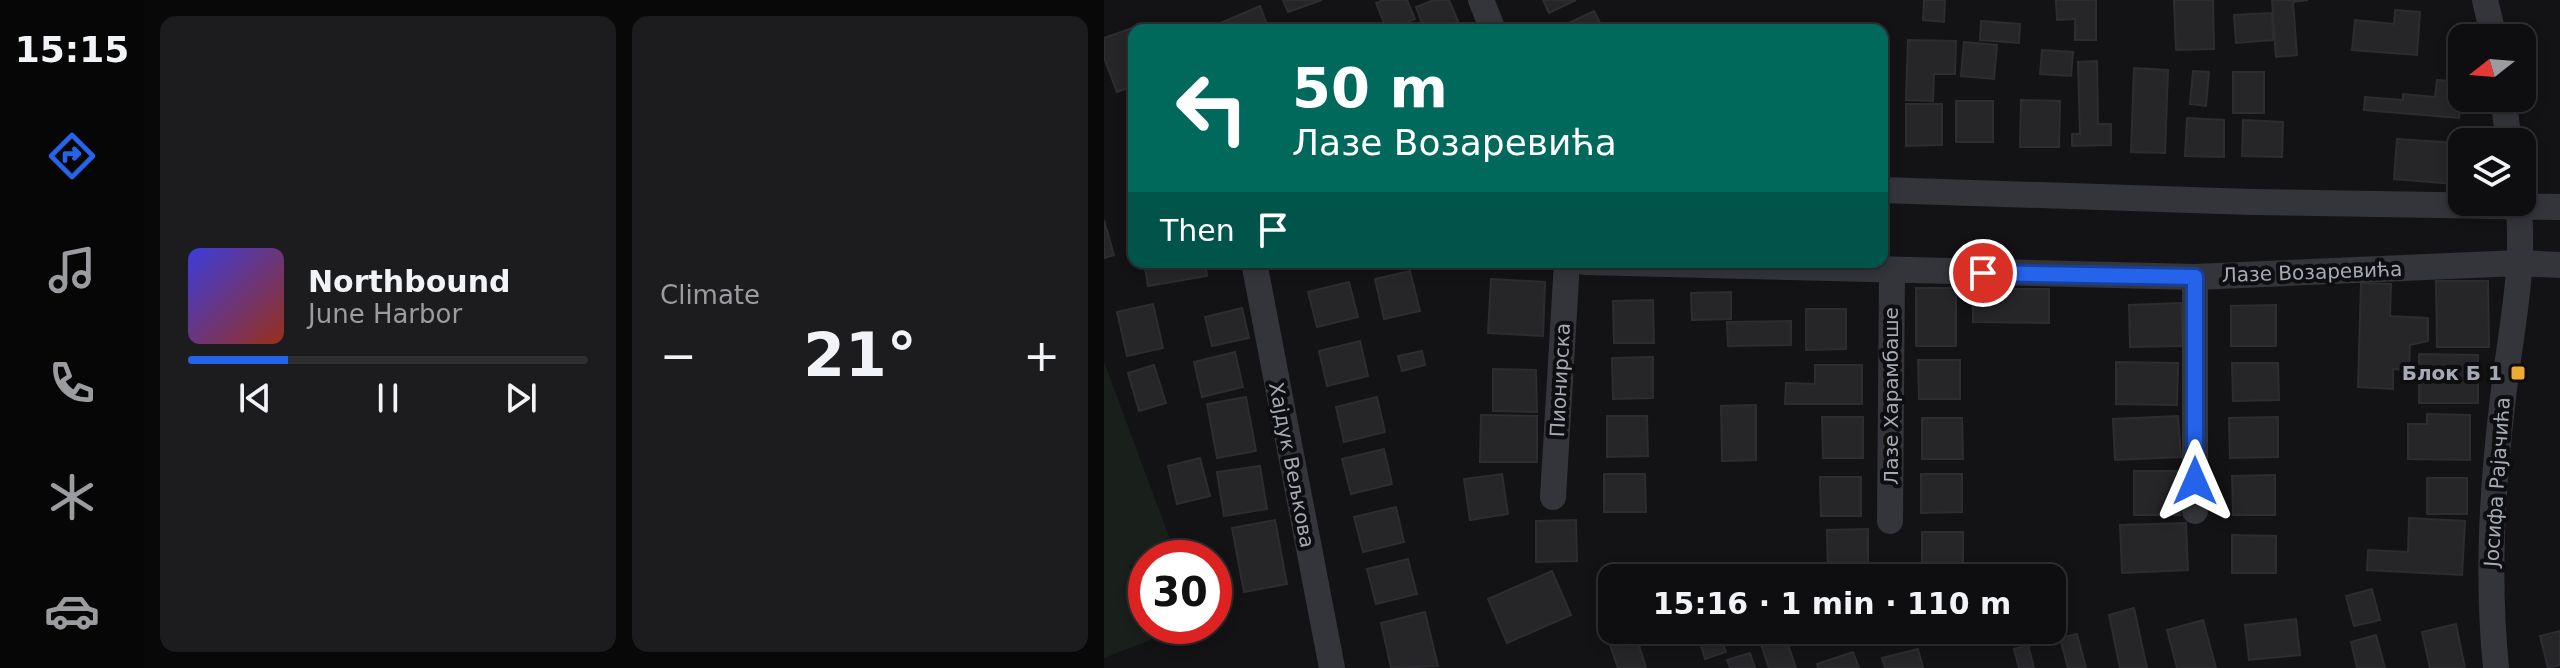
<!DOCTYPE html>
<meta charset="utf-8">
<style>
:root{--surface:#0e0e10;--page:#1c1c1e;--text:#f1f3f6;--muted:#9b9c9f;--line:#2e2e30;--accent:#2563eb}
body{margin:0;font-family:"DejaVu Sans",sans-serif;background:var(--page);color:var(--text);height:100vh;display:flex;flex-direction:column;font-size:30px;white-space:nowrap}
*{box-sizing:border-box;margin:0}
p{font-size:26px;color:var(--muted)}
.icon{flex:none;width:44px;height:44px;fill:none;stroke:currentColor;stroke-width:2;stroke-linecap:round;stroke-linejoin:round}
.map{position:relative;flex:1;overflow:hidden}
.side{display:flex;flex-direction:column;gap:16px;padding:16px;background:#080809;width:960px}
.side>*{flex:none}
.guide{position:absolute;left:24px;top:24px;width:760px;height:244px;border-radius:16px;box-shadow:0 4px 12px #0003,0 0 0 2px var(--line);background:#00695c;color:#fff;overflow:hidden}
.needle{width:52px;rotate:253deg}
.fabs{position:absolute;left:1344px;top:24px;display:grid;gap:16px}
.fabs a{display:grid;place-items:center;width:88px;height:88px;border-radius:16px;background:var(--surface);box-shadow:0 4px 12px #0003,0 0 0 2px var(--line);font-size:40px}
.speed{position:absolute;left:24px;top:540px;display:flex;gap:16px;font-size:40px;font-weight:700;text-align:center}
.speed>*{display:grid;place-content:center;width:104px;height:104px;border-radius:50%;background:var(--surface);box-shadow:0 4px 12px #0003,0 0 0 2px var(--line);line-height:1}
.speed .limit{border:12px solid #d22;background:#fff;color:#111}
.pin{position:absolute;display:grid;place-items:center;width:68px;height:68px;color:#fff;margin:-34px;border:4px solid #fff;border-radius:50%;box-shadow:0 2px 8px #0007}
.me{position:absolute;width:88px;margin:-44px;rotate:0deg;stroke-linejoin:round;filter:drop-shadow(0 0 6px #0008)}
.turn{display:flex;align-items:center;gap:28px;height:168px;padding:0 32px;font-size:36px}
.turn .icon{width:104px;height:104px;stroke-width:2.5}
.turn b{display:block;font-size:56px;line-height:68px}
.then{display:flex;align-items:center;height:76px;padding:0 32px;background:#0003;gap:16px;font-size:30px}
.big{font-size:60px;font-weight:700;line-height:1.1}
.side .card{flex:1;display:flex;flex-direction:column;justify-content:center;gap:12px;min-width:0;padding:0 28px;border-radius:16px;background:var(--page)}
.song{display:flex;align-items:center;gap:24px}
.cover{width:96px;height:96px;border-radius:12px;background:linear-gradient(135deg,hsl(240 70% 55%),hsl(10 70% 35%))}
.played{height:8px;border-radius:4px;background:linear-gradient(90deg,var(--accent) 25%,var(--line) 25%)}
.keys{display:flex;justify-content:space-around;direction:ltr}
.heat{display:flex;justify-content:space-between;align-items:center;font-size:44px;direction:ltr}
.side .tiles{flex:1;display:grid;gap:16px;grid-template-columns:repeat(2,1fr)}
.trip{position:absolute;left:494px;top:564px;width:468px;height:80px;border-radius:16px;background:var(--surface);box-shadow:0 4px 12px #0003,0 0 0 2px var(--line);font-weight:700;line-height:80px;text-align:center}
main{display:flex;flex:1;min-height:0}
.tabs{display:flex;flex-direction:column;width:144px;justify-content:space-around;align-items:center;background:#060606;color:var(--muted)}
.tabs .icon{width:56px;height:56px}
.tabs .on{color:var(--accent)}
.tabs b{font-size:36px;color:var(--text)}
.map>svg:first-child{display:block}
.green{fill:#191f1a}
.building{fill:#262629;stroke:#2d2d31;stroke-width:2}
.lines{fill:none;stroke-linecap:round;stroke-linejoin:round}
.minor{stroke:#34353a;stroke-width:26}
.route-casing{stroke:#184099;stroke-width:20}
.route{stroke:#2563eb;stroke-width:14}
.poi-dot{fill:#ecac34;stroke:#0e0e10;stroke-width:3}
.labels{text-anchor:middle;stroke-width:8;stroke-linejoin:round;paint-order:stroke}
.street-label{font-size:20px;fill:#a5aab5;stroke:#0e0e10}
.poi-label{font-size:20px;font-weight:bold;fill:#a5aab5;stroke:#0e0e10;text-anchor:end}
</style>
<main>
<nav class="tabs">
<b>15:15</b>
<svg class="icon on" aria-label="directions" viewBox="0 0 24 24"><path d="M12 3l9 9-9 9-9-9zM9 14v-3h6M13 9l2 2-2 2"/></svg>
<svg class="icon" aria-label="music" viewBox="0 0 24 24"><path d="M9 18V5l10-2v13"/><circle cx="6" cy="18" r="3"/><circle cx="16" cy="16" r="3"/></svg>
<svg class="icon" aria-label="phone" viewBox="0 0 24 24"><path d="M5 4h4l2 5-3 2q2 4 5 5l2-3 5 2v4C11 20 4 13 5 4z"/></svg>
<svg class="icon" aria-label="climate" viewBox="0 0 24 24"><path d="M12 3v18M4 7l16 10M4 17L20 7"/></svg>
<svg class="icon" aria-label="car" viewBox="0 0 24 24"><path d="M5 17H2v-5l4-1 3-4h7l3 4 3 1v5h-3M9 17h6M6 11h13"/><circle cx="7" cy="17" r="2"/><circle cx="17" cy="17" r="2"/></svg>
</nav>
<section class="side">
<div class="tiles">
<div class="card">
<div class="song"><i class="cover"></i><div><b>Northbound</b><p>June Harbor</p></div></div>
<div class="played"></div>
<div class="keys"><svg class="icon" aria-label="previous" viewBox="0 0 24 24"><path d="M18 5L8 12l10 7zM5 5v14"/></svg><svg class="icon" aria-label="pause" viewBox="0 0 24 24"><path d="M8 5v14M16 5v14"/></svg><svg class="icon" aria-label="next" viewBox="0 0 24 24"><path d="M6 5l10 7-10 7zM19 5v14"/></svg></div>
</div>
<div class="card"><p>Climate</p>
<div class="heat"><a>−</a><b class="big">21°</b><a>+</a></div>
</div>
</div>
</section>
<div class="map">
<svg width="1456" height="668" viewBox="0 0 1456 668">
<rect width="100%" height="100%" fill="#131315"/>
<path class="green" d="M0,362L70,550L25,566L47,640L0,658Z"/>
<path class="building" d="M179,0H218L184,12Z
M279,0H303L311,19L283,30L272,3Z
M330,0H345L356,26L347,30H308L307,28L318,23L312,7Z
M439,0H472L445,13Z
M820,0H841L840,22L819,20Z
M952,0H992V40H971V19L953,20Z
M1070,0H1109L1110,49L1072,50Z
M1168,0H1204L1189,2L1193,55L1172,57Z
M156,6L165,30H117L114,24Z
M1291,10L1316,12L1313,55L1248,50L1251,20L1290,24Z
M490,11L500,30H450Z
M1168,13L1169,40L1132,43L1130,15Z
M877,21L916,24L915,43L876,40Z
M42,23L44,30H30V86L13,92L0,58V38Z
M804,40L852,41L851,74H830L829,101L802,100Z
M860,42L893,45L890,79L857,76Z
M938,50L969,52L967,76L936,74Z
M993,61L994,124H1007V145L968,146V134H976L974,62Z
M1030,68L1064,70L1061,153L1027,152Z
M1089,71L1105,72L1102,106L1086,104Z
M1129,72H1160V113H1129Z
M1333,80L1358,82L1355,118L1260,110L1261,97L1299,100V94L1331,97Z
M917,100L956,101L955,147H916Z
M852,101H889V142H852Z
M802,104H838V145L802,146Z
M1083,118L1120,120V157L1081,156Z
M1139,120L1179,122L1178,157L1138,156Z
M1293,139L1353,143L1350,184L1290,179Z
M0,220L10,255L0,258Z
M40,262H101L103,276L44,286Z
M306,271L316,311L280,319L271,279Z
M387,279L441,282L439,336L384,333Z
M1332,281H1384L1385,347H1333Z
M245,282L254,317L213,327L204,292Z
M1257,283L1287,284L1286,316L1324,318V341L1306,345L1305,370L1289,369V389L1254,387Z
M812,288H852V346H812Z
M869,289H945V323L869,322Z
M627,292V319L588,320L587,293Z
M549,300L550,343H510L509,301Z
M1077,303L1079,346L1026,347L1025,305Z
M49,304L59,348L23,356L13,312Z
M1172,305V346H1127V306Z
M138,308L145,338L108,346L101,317Z
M702,309H742V349L702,350Z
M687,321V345L624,346L623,322Z
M256,341L264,376L223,386L215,351Z
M318,351L321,365L298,371L294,356Z
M131,352L139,387L98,397L90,362Z
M1315,354L1374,355V403H1315Z
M549,357V398L509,399L508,358Z
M814,360H856V399H815Z
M1012,362L1074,363L1073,405L1012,404Z
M1128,363H1174L1175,400L1129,401Z
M50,365L62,403L35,411L24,373Z
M711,365H758V404H681L682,383L711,384Z
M389,369L432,370L433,412L389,411Z
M142,397L152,451L113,458L103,404Z
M273,397L281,432L240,442L232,407Z
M652,405V460L618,461L617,406Z
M1323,414L1366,415V460L1304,459V424H1323Z
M377,415L433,416V462H376Z
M503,416H543L544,456L503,457Z
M1074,416L1077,457L1011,460L1009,419Z
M718,417H759V458H719Z
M1174,417V457L1126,458L1125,418Z
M818,418H858L859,459H818Z
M280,449L288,484L247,494L238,459Z
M96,458L106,496L73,504L64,466Z
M156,466L163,509L120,516L113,472Z
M1030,471H1076V515H1030Z
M398,474L404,514L366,520L360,479Z
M500,474H541L542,512H500Z
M817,474H858V512L817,513Z
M1171,475V515H1129L1128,476Z
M716,477H757V516H717Z
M1323,478H1363V514H1323Z
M292,507L300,542L259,552L250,517Z
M1305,518L1361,521L1358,575L1263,570L1264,550L1304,552Z
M171,520L183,584L140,592L128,528Z
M472,520L473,561L432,562V521Z
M1082,523L1084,570L1018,573L1016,525Z
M764,529V570L724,571L723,530Z
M818,532H859V571H818Z
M1128,535L1172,536V573H1128Z
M304,559L313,594L272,604L263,569Z
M448,571L467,615L403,643L384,599Z
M687,573L745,575L746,578H689Z
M1268,589L1276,620L1250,626L1242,596Z
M1030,608L1043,668H1016L1005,615Z
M321,612L334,666L287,668L277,623Z
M1192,619L1196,655L1145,660L1141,625Z
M1099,620L1112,668H1073L1063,630Z
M1352,624L1361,668H1326L1318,632Z
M652,630H679L692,668H665Z
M1456,631V665L1444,668L1436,636Z
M615,633L622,652L601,659L595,639Z
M973,634L982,668H964L956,638Z
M1272,635L1281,668H1253L1247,642Z
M532,636L542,668H514L506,645Z
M924,645L930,668H915L910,649Z
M814,649L819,668H781L778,658Z
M749,652L755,668H714L713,664Z
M646,653L651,668H626L623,660Z"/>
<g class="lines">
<path class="minor" d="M377,0L389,30
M1381,0L1390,38
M1399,98L1405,142
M778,190L1148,202L1456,207
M150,262L228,668
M481,262L1091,277L1415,263L1456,265
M1091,277V511
M449,497L463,262
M786,521L788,271
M1392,668C1383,577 1388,489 1399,398C1406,335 1422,266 1414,202"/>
</g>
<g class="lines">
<defs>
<path id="route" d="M879,273L1091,277V481"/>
</defs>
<use href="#route" class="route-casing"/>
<use href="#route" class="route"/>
</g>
<rect class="poi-dot" x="1406" y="365" width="16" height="16" rx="4"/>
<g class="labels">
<g class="street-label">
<text transform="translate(1208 272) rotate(-2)" y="7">Лазе Возаревића</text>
<text transform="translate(456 380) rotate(-87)" y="7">Пионирска</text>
<text transform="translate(787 396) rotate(-90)" y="7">Лазе Харамбаше</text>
<text transform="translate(188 465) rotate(79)" y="7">Хајдук Вељкова</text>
<text transform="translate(1393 482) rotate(-86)" y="7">Јосифа Рајачића</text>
</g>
<g class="poi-label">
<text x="1398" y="380">Блок Б 1</text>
</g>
</g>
</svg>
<div class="fabs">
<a><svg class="needle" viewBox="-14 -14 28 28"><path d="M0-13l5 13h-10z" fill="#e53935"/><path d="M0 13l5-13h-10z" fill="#9b9c9f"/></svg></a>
<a><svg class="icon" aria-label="layers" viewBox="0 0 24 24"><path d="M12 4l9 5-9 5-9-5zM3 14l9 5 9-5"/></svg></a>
</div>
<div class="speed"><div class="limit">30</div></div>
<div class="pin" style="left:879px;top:273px;background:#d93025"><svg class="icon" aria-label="arrive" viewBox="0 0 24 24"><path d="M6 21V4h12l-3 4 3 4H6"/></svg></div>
<svg class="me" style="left:1091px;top:481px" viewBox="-20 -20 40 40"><path d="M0-17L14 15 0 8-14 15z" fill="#2563eb" stroke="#fff" stroke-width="4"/></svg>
<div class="trip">15:16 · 1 min · 110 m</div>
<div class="guide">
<div class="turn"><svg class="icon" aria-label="left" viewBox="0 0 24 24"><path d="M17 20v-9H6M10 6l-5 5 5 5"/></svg><div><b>50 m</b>Лазе Возаревића</div></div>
<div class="then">Then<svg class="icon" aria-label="arrive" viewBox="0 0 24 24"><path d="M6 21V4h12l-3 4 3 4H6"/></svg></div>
</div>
</div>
</main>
